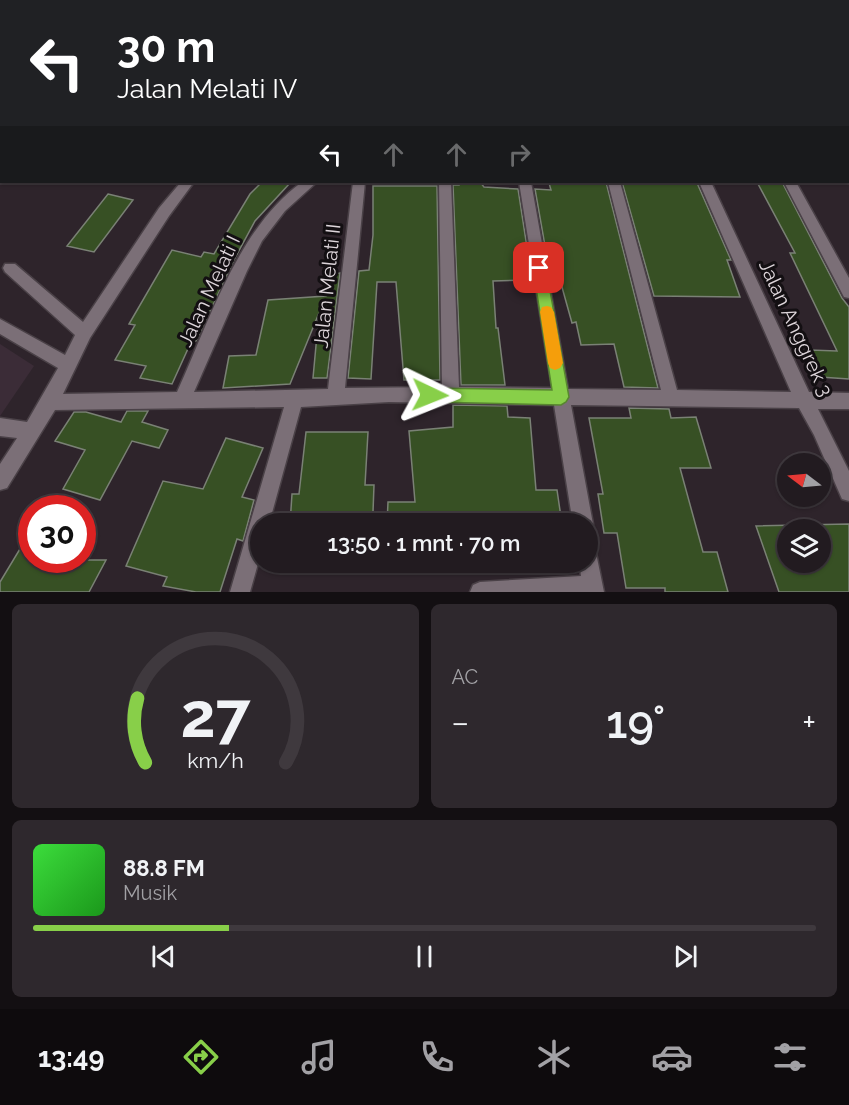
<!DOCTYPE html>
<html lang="id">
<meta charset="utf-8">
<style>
:root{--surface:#221b20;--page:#2e282d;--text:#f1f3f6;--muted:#a2a1a5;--line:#3f393e;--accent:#88cf49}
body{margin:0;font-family:Raleway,sans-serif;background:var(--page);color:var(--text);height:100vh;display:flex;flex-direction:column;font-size:22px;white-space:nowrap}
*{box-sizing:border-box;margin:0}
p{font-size:20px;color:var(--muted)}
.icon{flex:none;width:33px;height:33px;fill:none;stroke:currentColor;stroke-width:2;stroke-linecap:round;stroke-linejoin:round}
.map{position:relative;height:592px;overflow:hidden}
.side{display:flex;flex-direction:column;gap:12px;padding:12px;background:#130f12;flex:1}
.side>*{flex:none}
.hud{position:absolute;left:0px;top:0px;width:849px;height:183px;box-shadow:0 2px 4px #0004,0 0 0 2px var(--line);background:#202124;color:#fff;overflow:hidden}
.needle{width:39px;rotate:286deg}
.controls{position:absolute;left:777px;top:453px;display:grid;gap:12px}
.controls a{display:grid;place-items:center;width:54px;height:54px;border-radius:50%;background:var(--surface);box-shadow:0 2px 4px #0004,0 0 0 2px var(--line);font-size:30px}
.speed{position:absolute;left:18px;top:495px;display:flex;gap:12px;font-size:30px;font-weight:700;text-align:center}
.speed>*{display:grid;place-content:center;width:78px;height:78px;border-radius:50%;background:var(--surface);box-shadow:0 2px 4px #0004,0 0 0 2px var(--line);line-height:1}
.speed .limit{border:9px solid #d22;background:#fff;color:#111}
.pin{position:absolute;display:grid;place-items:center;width:51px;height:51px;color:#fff;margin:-26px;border-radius:12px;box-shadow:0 3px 9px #0006}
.me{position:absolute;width:66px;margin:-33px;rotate:92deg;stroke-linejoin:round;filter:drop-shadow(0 0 4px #0008)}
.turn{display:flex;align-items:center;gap:21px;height:126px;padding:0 18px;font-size:27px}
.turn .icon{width:78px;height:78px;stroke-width:2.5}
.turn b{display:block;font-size:42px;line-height:51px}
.lanes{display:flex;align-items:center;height:57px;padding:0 18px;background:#0003;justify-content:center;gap:30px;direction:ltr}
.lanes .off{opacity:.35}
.big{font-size:45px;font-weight:600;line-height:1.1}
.side .card{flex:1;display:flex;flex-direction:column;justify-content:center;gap:9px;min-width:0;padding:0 21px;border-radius:9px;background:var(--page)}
.side .dial{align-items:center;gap:0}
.dial svg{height:156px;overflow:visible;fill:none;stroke:var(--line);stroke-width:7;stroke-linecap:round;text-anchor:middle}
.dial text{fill:var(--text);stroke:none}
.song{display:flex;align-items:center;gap:18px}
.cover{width:72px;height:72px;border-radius:9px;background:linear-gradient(135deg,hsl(120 70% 55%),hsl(120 70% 35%))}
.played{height:6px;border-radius:3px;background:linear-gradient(90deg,var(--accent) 25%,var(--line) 25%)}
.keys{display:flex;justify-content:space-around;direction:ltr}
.heat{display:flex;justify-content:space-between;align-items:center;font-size:33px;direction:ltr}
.side .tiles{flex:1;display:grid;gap:12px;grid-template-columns:1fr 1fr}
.card:last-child{grid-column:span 2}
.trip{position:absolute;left:250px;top:513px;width:348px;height:60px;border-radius:30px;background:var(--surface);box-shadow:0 2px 4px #0004,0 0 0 2px var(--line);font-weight:600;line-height:60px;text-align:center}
.tab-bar{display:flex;height:96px;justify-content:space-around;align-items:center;background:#0e0b0d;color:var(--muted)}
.tab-bar .icon{width:42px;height:42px}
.tab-bar .selected{color:var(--accent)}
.tab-bar b{font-size:27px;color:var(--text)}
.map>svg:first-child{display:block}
.built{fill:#3b2c37}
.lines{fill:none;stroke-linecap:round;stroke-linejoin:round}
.stream{fill:#8f6182;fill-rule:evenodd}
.building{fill:#375024;stroke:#7a8175;stroke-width:1.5;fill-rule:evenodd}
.minor-casing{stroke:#4a4147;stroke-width:3}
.minor{fill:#7b6f77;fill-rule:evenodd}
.route{fill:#88cf49;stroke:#58872f;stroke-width:1.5}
.slow{fill:#f59e0b}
.labels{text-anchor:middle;stroke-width:6;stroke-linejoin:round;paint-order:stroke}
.street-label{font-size:20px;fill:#ddd5da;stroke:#130f12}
</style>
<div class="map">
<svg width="849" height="592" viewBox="0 0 849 592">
<rect width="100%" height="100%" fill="#2e242b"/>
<path class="built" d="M0,344L34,366L0,416Z"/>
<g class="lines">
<path class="stream" d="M468,0H489L499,2H471Z
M727,0H732L731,2H726Z"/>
</g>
<path class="building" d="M262,182H291L255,221L235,258L198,337L196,341L192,340L172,384L140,378L146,366L115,360L135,325L129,324L172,250L201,257L204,252L214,254L250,194Z
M459,182H480L484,187L518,189L532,280L493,281L496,328H498L505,385H461L453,185H459Z
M564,182H606L658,388L624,387L614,344L581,345L576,322L572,323L560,280H551L535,189L551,190L549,183Z
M622,182L697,183L731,260H727L740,297L654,296Z
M757,182H782L842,298L849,307V379L820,377L810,350L837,351L790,253H795Z
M373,186H437L440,380H404L396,282H377L371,379L348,378L359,271L369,270L373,235Z
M108,194L133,200L94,252L67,246Z
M340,273L327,378H313L319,313L290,384L223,388L229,356L256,355L268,300L326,296V274Z
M453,405L507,406L508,417L530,418L536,490H557L562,524H387L388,502H415L409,431L453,427Z
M629,408L669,409L671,418L696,417L711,468H680L703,552H717L728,592H665V588H626L617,533H604L598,494H603L589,418H631Z
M127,411H148L142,422L168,430L159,448L132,441L100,500L63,489L85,450L55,441L74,412H86L121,422Z
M306,432H368L365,485H374L373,512L338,513L337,524H290L292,494H299Z
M226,438L263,448L242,497L254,500L243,541L237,539L220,592H196L163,586L167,577L126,566L163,481L203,489Z
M849,524V592H779L756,526ZM788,530H820V562H788Z
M32,529V560H106L89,592H0V582Z"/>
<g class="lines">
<defs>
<path id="minor" d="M757,0H767L768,2H758Z
M775,0H786L787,2H776Z
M848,2H849V8H848Z
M0,48H2L0,55Z
M848,75H849V81H848Z
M848,98L849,99V108L848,107Z
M848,130H849V138H848Z
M181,182H194L169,216L90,338L63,394L177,392C209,322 238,228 302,182H317L285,211L262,241L247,271L194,392L328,389L353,182H365L345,388L442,387L439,182H451L459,387L552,388L519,182H531L568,389L661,390L608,182H620L677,390L791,392L699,182H711L809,392L849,393V409H818L849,471V501L842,499L814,435L799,408L571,405L593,524L588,532V524H573L554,405L389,402L301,407L269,524H261V553L250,592H230L284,407L55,410L7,488L0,490V464L17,438L0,436V418L27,422L58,368L0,334V319L65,355L75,335L5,272L3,268L5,264H15L83,322L159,208Z
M784,182H796L849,278V298L844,297Z
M588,545L595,548L604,592H470L473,585L480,582L581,576L579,562H588Z"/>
</defs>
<use href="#minor" class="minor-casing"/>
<use href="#minor" class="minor"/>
</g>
<path class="route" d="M539,262L546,268L569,397L566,402L561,405L430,402L425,400L422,395L425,390L430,388L552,390L533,268Z"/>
<path class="slow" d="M547,306L551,307L554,312L563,363L560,368L555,370L550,368L548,363L540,312L542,307Z"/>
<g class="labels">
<g class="street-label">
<text transform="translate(327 286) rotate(-84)" y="7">Jalan Melati II</text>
<text transform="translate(209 291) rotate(-65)" y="7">Jalan Melati I</text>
<text transform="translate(796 328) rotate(65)" y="7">Jalan Anggrek 3</text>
</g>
</g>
</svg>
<div class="controls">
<a><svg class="needle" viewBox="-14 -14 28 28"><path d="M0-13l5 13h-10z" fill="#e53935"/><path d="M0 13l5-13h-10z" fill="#a2a1a5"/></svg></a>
<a><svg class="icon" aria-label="layers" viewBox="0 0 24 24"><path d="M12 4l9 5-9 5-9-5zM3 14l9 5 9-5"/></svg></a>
</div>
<div class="speed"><div class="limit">30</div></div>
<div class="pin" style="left:539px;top:268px;background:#d93025"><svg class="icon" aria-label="arrive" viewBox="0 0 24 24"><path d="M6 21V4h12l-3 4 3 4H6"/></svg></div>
<svg class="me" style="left:430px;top:395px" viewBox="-20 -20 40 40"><path d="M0-17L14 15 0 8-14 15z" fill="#88cf49" stroke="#fff" stroke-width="4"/></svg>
<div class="trip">13:50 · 1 mnt · 70 m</div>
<div class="hud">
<div class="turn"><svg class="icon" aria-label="left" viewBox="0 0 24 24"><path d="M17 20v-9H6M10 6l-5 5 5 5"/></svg><div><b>30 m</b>Jalan Melati IV</div></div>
<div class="lanes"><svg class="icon" aria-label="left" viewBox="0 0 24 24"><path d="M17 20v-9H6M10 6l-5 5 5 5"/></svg><svg class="icon off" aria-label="ahead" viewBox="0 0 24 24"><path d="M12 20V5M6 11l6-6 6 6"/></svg><svg class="icon off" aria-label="ahead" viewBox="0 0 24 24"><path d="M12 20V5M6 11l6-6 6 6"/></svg><svg class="icon off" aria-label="right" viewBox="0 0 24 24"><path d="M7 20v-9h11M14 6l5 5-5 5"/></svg></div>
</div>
</div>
<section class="side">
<div class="tiles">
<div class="card dial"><svg viewBox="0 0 100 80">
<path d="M14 69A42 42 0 1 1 86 69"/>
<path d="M14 69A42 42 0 0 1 10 36" stroke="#88cf49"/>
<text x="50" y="56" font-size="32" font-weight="700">27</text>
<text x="50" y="72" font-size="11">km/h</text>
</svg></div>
<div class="card"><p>AC</p>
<div class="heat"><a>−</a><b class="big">19°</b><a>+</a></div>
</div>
<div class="card">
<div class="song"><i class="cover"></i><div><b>88.8 FM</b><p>Musik</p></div></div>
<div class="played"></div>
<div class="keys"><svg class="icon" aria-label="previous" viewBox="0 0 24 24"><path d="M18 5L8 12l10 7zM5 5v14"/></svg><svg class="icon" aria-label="pause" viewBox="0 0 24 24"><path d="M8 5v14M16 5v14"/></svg><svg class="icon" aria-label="next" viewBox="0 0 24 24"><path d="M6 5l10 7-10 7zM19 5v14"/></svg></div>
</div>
</div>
</section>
<nav class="tab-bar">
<b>13:49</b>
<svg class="icon selected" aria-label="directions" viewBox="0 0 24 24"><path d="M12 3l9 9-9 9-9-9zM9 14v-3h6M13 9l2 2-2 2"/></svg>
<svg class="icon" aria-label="music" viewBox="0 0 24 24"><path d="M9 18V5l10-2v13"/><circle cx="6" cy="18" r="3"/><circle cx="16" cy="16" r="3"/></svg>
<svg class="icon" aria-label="phone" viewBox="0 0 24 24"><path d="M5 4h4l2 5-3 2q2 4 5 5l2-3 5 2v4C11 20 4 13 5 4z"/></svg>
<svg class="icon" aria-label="climate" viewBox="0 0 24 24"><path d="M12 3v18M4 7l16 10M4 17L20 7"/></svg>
<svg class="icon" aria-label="car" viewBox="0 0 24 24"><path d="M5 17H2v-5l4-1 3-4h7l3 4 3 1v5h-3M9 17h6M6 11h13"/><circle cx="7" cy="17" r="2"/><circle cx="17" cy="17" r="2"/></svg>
<svg class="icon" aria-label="filters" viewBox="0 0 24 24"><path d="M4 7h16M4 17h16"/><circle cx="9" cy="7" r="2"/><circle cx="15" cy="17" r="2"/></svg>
</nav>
